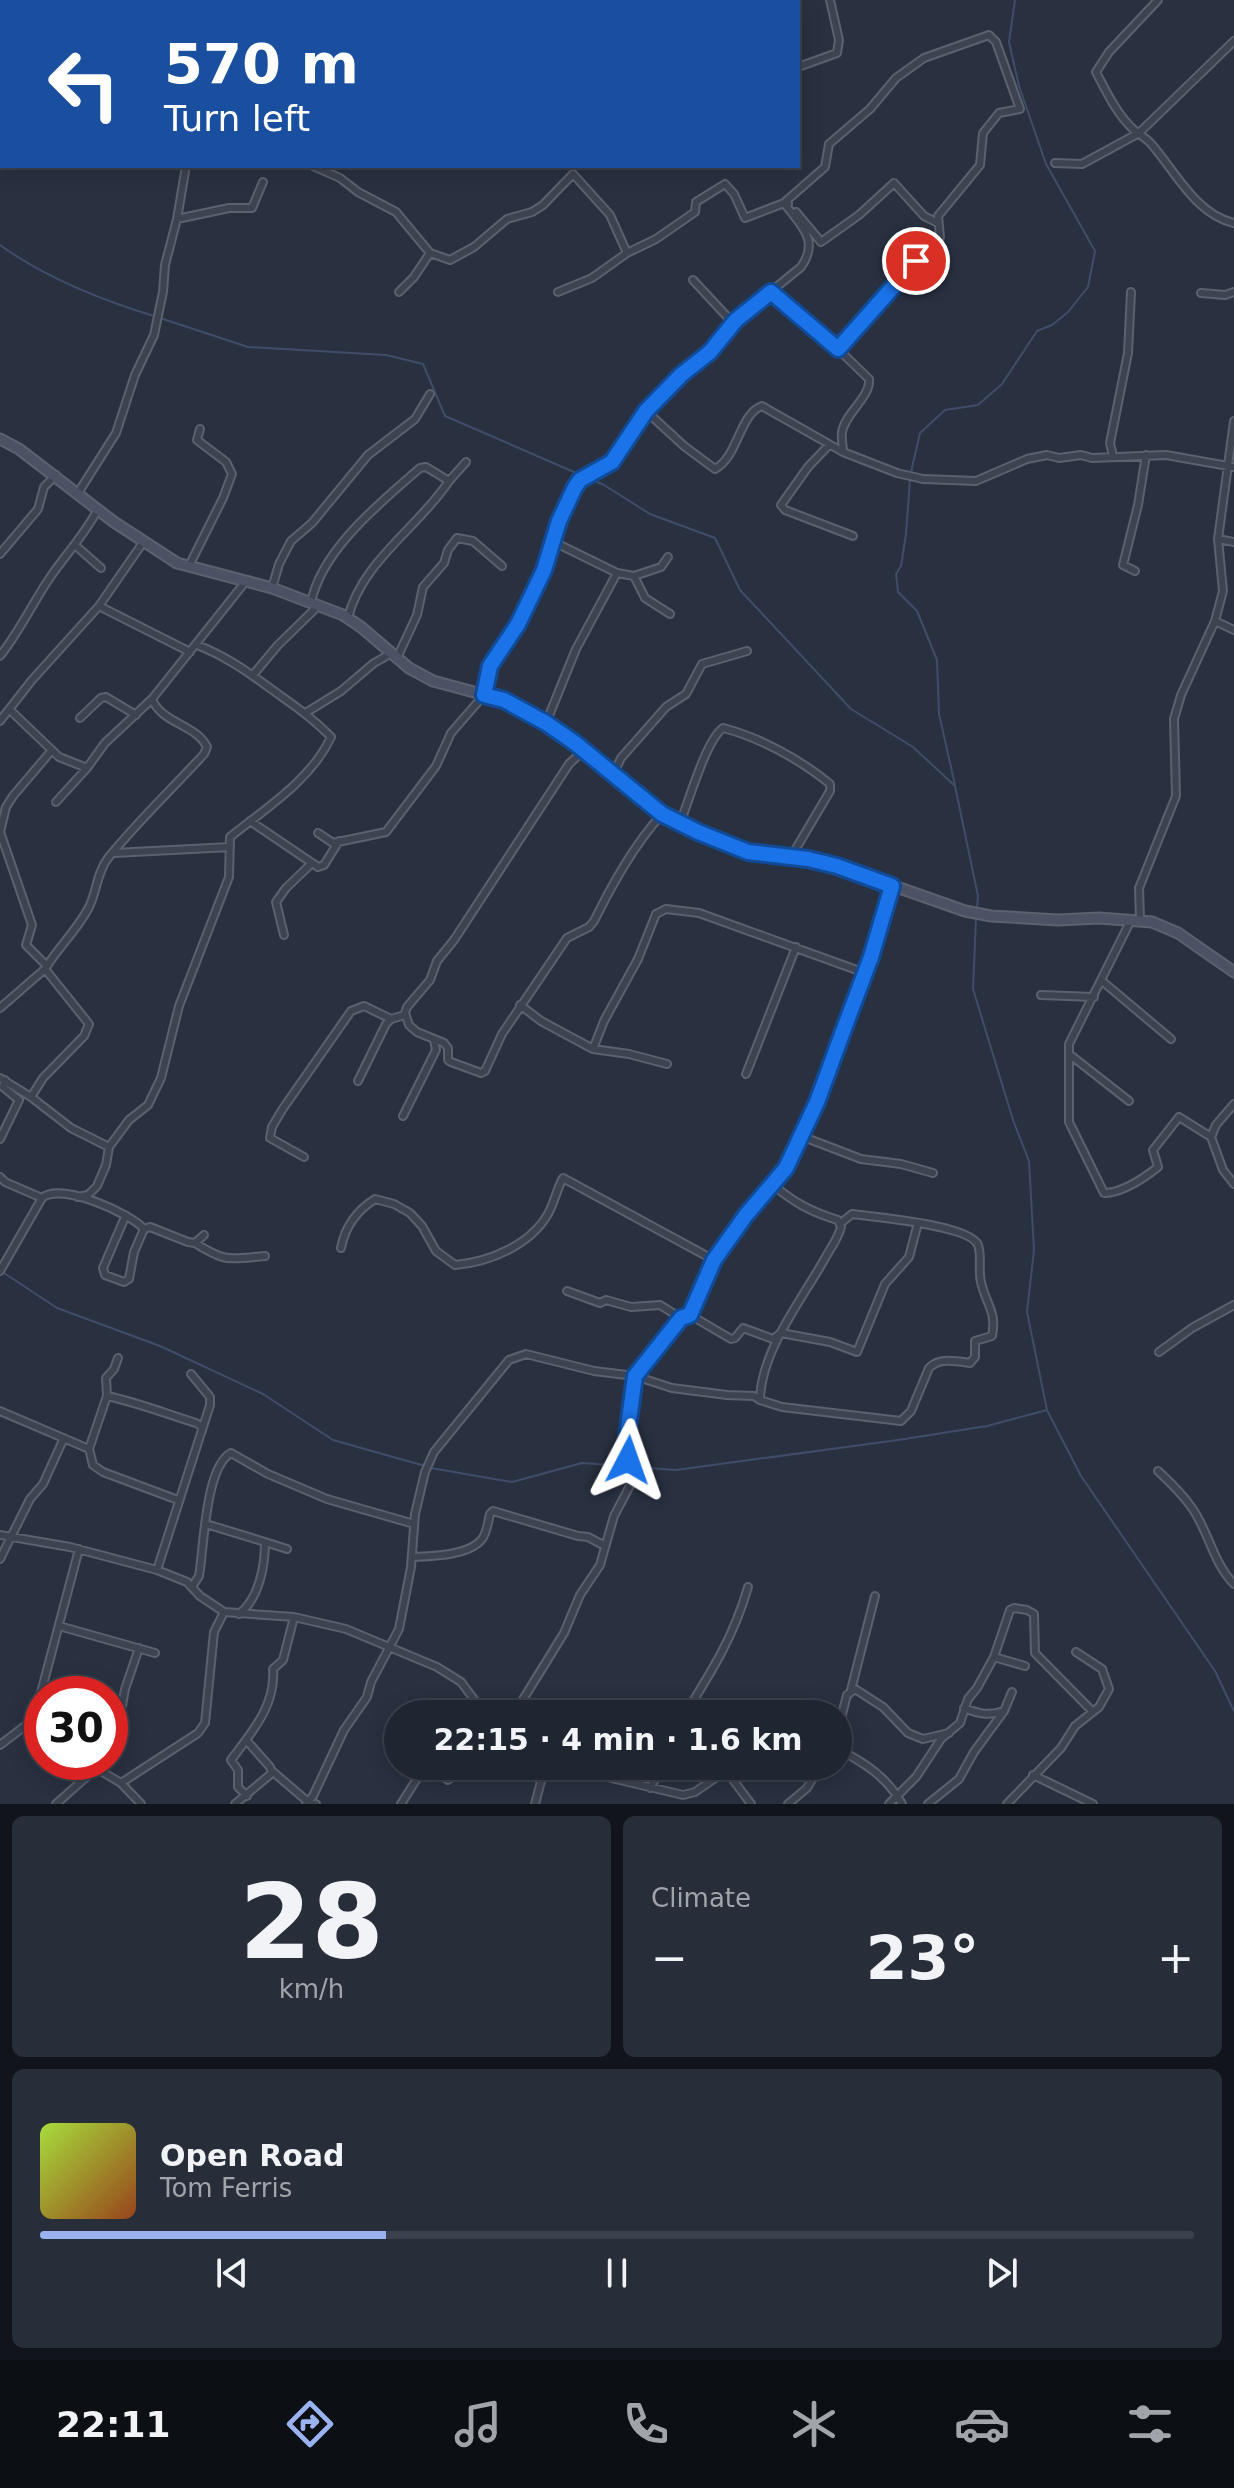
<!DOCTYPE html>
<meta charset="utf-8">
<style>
:root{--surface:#1f2531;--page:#272d39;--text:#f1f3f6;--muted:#a1a5ab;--line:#3c424d;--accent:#9ab3f0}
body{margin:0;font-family:"DejaVu Sans",sans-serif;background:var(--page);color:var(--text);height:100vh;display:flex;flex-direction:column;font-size:30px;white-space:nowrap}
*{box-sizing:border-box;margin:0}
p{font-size:26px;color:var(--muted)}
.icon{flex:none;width:44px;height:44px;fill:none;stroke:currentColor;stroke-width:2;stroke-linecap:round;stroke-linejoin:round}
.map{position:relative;height:1804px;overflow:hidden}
.panel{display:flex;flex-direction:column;gap:12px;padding:12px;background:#11141b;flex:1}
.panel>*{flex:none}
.guide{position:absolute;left:0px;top:0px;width:800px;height:168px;box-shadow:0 4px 20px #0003,0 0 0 2px var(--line);background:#1a4fa0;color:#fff;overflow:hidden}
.speed{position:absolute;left:24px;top:1676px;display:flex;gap:16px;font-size:40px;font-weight:700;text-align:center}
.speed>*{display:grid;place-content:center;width:104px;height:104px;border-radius:50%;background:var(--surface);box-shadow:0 4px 20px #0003,0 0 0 2px var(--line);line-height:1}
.speed .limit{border:12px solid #d22;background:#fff;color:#111}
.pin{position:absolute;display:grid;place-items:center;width:68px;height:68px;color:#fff;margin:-34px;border:4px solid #fff;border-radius:50%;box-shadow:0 2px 8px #0007}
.me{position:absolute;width:88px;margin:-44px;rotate:4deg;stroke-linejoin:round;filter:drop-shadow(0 0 6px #0008)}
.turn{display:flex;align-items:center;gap:28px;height:168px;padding:0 32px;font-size:36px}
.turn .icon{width:104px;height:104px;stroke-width:2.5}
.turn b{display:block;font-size:56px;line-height:68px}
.big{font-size:60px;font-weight:600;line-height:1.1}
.panel .card{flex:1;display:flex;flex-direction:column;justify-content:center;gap:12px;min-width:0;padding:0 28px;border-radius:12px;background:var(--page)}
.panel .dial{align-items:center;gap:0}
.dial b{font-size:104px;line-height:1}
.song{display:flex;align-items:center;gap:24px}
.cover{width:96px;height:96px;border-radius:12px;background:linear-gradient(135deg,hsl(80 70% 55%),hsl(20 70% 35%))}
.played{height:8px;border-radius:4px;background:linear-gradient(90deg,var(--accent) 30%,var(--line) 30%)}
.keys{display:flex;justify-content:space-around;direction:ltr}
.heat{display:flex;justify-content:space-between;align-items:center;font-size:44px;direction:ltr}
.panel .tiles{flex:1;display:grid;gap:12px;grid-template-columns:1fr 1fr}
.card:last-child{grid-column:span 2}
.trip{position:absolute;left:384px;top:1700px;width:468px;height:80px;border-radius:40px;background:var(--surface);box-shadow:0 4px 20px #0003,0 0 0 2px var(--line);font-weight:600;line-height:80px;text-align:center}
.dock{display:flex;height:128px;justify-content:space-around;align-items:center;background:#0c0f14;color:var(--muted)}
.dock .icon{width:56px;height:56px}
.dock .selected{color:var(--accent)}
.dock b{font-size:36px;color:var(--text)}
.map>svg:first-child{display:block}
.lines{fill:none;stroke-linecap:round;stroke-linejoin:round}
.stream{stroke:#404d69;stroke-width:2}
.street-casing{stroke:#5b616e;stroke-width:10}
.secondary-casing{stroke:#5b616e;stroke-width:13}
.street{stroke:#3d4351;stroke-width:6}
.secondary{stroke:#4c5264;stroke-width:9}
.route-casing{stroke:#114b97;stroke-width:20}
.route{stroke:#1a73e8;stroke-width:14}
</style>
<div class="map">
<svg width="1234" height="1804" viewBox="0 0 1234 1804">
<rect width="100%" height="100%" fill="#293141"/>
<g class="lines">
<path class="stream" d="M0,245C46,278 101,300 154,316
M160,318L248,347L386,355L423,364L445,416L604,485L650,514L715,538L740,590L851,709L913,747L955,786L978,896L977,908
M911,472L920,433L945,410L978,405L1002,384L1037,331L1052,325L1068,312L1088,287L1095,251L1046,164L1019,86L1009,42L1015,0
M910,479L906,534L901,566L896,574L898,592L917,611L937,660L939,714L955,785
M976,918L973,989L1013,1120L1029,1161L1034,1250L1027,1312L1047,1410L1081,1476L1215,1671L1234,1711
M1,1271L57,1308L160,1346L263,1394L333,1440L425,1466
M431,1468L512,1482L582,1463L676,1470L898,1440L987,1426L1047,1410"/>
<defs>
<path id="street" d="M57,0L69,2
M232,0L236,2
M564,0L566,2
M1158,0L1109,52L1096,72C1106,91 1117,115 1134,130C1141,136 1148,139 1153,146C1176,173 1197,215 1234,223
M93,2L94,0
M219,2L221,0
M395,2L397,0
M535,2L537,0
M798,67L837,53L839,40L830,0
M0,158L2,156
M1055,163L1082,164L1139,133L1234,41
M313,166L340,178L358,192L396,212L430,253L450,260L474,247L507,219L532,212L543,205L573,174L610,215L627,253
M788,204L786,201L825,167L829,144L870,109L896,78L924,58L989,35L996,42L1020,109L999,113L983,133L980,165L938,216L940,237L901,275L888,294L838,349
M796,212L821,242L859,215L894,183L924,216L938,223
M177,219L229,208H252L263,182
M693,280L733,323
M399,292L414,277L430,253
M771,292L838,349L869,379C871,397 845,413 842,432C841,437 843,446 843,452
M1201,293L1225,295L1234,292
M646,411L684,446L715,469C738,457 740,413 762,406L843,452L897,473L923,479L976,481L1027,459L1047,455L1059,458L1081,455L1092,458L1166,455L1234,467
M829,445L808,467L781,505L785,510L853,536
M1113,456L1110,443L1128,353L1131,292
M78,493L116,433L135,375L154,335L163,292L165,265L177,219L186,166
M1218,539L1234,542
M553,544L560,545L617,573L634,576L645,598L670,614
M76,546L101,568
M0,554L38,509L44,487L56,475
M189,566L223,498L232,474L226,462L197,440L200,429
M1135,571L1123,565L1138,505L1146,455
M634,576L661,567L668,557
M272,588L279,564L291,541L312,523L368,455L415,419L430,394
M311,603C321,550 381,502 420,468L426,467L449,481L466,462
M99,606L190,652
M348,618C361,562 419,527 449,481
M1215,621L1234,630
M0,656C20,631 33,602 51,576C67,553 85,534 98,509
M397,658L417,615L423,587L444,563L448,550L457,538L473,541L502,566
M253,675L278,645L319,605
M10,710L59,757L87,768
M307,712L341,691L374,663L392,653
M80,718L101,698L106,697L136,715
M0,721L32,680L99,606L144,541
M546,723L576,649L617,573
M584,750L569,764L454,940L437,961L430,980L407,1007L405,1013L409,1025L417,1032L444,1043L448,1048V1060L451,1062L481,1073L485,1071L502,1034L567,938L589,927L594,921C613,883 634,845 662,814
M614,773L621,758L666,707L686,694L702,664L747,651
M56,802L87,768L105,743L152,699L246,581
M250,821L318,867L324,865L339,841
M680,823C689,801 706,740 723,728C759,737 801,760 830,784V791L791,857
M318,833L333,843L386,832L436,766L451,733L484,695L490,666L505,641L518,624L544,570L559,521L575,487L580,480L612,462L646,411L681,375L710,352L736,320L801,267C820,240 801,226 784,203L745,218L734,194L725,184L696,202L695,212L656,239L627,253L592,278L558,292
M114,853L230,847
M1131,920L1069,1044V1122L1104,1193C1123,1193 1144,1178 1158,1167L1153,1150L1179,1117L1211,1137
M1140,920L1139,888L1176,796L1174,719L1181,695L1215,621L1223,591L1218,539L1234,421
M284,935L276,902L286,888L311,864
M47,966L26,945L32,925L0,832L6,807L13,796L52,750
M1102,981L1171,1039
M1041,995L1094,997
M520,1005L541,1021L593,1049L629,1054L667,1064
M0,1008L45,969
M593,1049L604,1021L638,959L656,914L666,909L699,913L865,973
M1069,1054L1129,1101
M746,1074L796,947
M0,1078L31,1097L71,1128L109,1147
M358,1081L386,1024L391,1019L405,1015
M31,1097L43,1078L84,1036L89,1024L45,969C58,948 76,931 88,909C97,893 96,874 108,858C138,821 172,789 204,754L207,747C196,724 162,724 152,699
M1234,1104L1216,1125L1211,1137L1223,1170L1234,1184
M403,1116L436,1050L434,1040
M801,1136L861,1159L901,1164L933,1173
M0,1139L19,1100L3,1087L5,1080
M304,1157L270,1138L272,1127L282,1110L351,1011L364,1006L391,1019
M0,1177L5,1182L42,1198
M78,1197L88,1195L97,1186L106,1165L109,1147L129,1120L148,1105L161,1078L179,1006L229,877L230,837C266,808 311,780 331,737C311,716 290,703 267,686C244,669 223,655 197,645
M125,1217L103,1268L105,1275L124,1282L129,1279L134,1252L144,1229
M195,1243C226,1263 230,1259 265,1256
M341,1248C345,1227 356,1211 375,1199L394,1204L410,1213L422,1226L436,1251L455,1265C490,1262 530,1245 548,1214C554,1203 557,1189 563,1178L714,1260
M0,1271L42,1198C61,1182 130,1213 144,1229L150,1227L188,1242L195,1243L204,1235
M567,1291L600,1303L606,1300L631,1307L660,1305L681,1318
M690,1315L714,1260L746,1215L786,1168L817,1102L842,1034L871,957L892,886
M781,1333L830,1342L857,1352L885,1284L909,1257L918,1223
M1159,1352L1192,1328L1234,1305
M118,1358L114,1369L106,1378L107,1396L89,1449L93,1465L103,1472L178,1500
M107,1396C139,1403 164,1413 196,1423L201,1426L202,1431
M760,1400L782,1407L901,1421L911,1411L929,1368C939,1357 957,1361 970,1363L975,1357V1341L992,1336C997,1311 986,1305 981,1282C978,1271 982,1255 978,1245C970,1225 874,1217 852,1214L841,1223
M0,1411L89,1449
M1158,1471C1170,1482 1183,1495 1192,1508C1209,1532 1213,1563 1234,1584
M206,1524L265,1542C265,1566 259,1599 239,1614
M0,1535L70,1547L157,1570L187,1582L200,1596L224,1612L294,1617L346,1629L437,1667L461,1682L485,1714
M265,1542L287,1549
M412,1557C431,1556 469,1556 482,1539C487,1533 488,1521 490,1514L493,1511L578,1536L588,1537L605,1546
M0,1559L30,1499L43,1484L64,1438
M157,1570L210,1405V1397L191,1374
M192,1587L199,1576C204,1548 205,1467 231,1453L268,1474L327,1499L414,1524
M59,1626L155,1653
M994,1657L1025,1666
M851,1690L875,1596
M122,1706L125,1689L139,1648
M964,1708C979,1714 989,1716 1004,1711L1012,1692
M514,1714L564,1633L580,1595L600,1565L614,1516L633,1480L628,1460L627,1435L635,1376L681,1318L690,1315L731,1339L735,1338L743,1328L773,1339L781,1333
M685,1714C712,1671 734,1636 748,1587
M838,1730L847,1695L855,1689L883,1707L908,1733L923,1739L949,1733
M0,1745L34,1719L79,1549
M838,1749C865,1763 887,1777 902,1804
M430,1766L448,1780L459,1771L476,1766
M561,1766L683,1795L695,1792L724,1772L728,1773L751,1804
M272,1771L307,1801L316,1804
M1033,1775L1093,1804
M121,1783L141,1804
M650,1788L663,1766
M247,1796L238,1787V1770L231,1760C252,1732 276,1705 273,1669L283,1660L294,1617
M56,1804L93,1771L99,1770L121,1783L198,1733L205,1723L214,1632L224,1612
M235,1804L272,1773L270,1767L247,1741
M306,1804L313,1796L344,1730L367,1697L371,1682L399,1629L411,1567L415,1514L425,1472L434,1452L509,1360L526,1354L594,1371L635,1376L672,1388L727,1395L754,1396L760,1400C761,1351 801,1301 824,1260C830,1249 838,1239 841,1227L838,1220C811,1212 793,1202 772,1184
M401,1804L425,1766
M535,1804L545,1766
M788,1804L807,1788L820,1766
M889,1804L916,1777L941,1739L960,1723L968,1699L977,1688L994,1657L1010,1610L1014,1608L1027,1610L1034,1614L1035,1653L1093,1712
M928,1804L959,1779L974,1752L1004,1711
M1007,1804L1061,1748L1075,1726L1099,1707L1109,1689L1102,1669L1076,1652"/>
<path id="secondary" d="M0,439L19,449L114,522L177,563L272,588L343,615L361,627L409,668L433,681L504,700L526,710L575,743L662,814L716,840L763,855L808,859L837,866L965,911L991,916L1058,920L1099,918L1152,922L1178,933L1234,972"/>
</defs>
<use href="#street" class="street-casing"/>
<use href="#secondary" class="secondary-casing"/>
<use href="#street" class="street"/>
<use href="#secondary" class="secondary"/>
</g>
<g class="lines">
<defs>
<path id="route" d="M628,1460L627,1435L635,1376L681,1318L690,1315L714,1260L746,1215L786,1168L817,1102L842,1034L871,957L892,886L837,866L808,859L748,852L698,832L662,814L575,743L546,723L504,700L484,695L490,666L518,624L544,570L559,521L575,487L580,480L612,462L646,411L681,375L710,352L736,320L771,292L838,349L916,261"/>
</defs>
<use href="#route" class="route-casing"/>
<use href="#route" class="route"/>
</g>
</svg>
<div class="speed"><div class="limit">30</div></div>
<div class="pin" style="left:916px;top:261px;background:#d93025"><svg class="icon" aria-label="arrive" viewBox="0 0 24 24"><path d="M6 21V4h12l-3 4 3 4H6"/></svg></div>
<svg class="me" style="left:628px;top:1460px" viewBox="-20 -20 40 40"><path d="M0-17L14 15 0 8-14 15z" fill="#1a73e8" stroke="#fff" stroke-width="4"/></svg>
<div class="trip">22:15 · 4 min · 1.6 km</div>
<div class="guide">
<div class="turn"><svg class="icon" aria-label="left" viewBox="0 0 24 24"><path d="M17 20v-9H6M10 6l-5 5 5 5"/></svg><div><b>570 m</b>Turn left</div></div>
</div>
</div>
<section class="panel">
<div class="tiles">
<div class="card dial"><b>28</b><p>km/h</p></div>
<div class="card"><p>Climate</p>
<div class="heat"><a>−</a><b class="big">23°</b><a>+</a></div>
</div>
<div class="card">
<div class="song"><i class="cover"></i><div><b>Open Road</b><p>Tom Ferris</p></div></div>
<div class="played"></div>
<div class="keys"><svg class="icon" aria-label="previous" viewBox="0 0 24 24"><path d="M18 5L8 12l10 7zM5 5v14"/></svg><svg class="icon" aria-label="pause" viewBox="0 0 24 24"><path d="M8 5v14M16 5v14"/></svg><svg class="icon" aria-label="next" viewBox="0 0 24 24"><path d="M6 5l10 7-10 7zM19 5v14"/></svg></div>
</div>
</div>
</section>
<nav class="dock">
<b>22:11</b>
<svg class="icon selected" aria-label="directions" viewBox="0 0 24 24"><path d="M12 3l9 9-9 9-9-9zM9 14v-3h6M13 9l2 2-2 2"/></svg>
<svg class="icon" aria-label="music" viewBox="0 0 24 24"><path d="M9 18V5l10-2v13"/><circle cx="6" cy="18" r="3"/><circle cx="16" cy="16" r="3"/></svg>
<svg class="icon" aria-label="phone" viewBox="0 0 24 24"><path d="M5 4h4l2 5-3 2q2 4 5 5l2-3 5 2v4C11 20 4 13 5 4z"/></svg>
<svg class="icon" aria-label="climate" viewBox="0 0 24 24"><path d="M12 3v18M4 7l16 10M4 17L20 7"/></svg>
<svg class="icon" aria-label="car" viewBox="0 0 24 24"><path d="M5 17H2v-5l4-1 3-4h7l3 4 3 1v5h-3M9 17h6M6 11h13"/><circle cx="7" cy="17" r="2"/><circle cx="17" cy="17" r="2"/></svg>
<svg class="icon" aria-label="filters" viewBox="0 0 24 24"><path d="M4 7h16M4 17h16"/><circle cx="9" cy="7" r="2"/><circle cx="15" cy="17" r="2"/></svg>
</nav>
